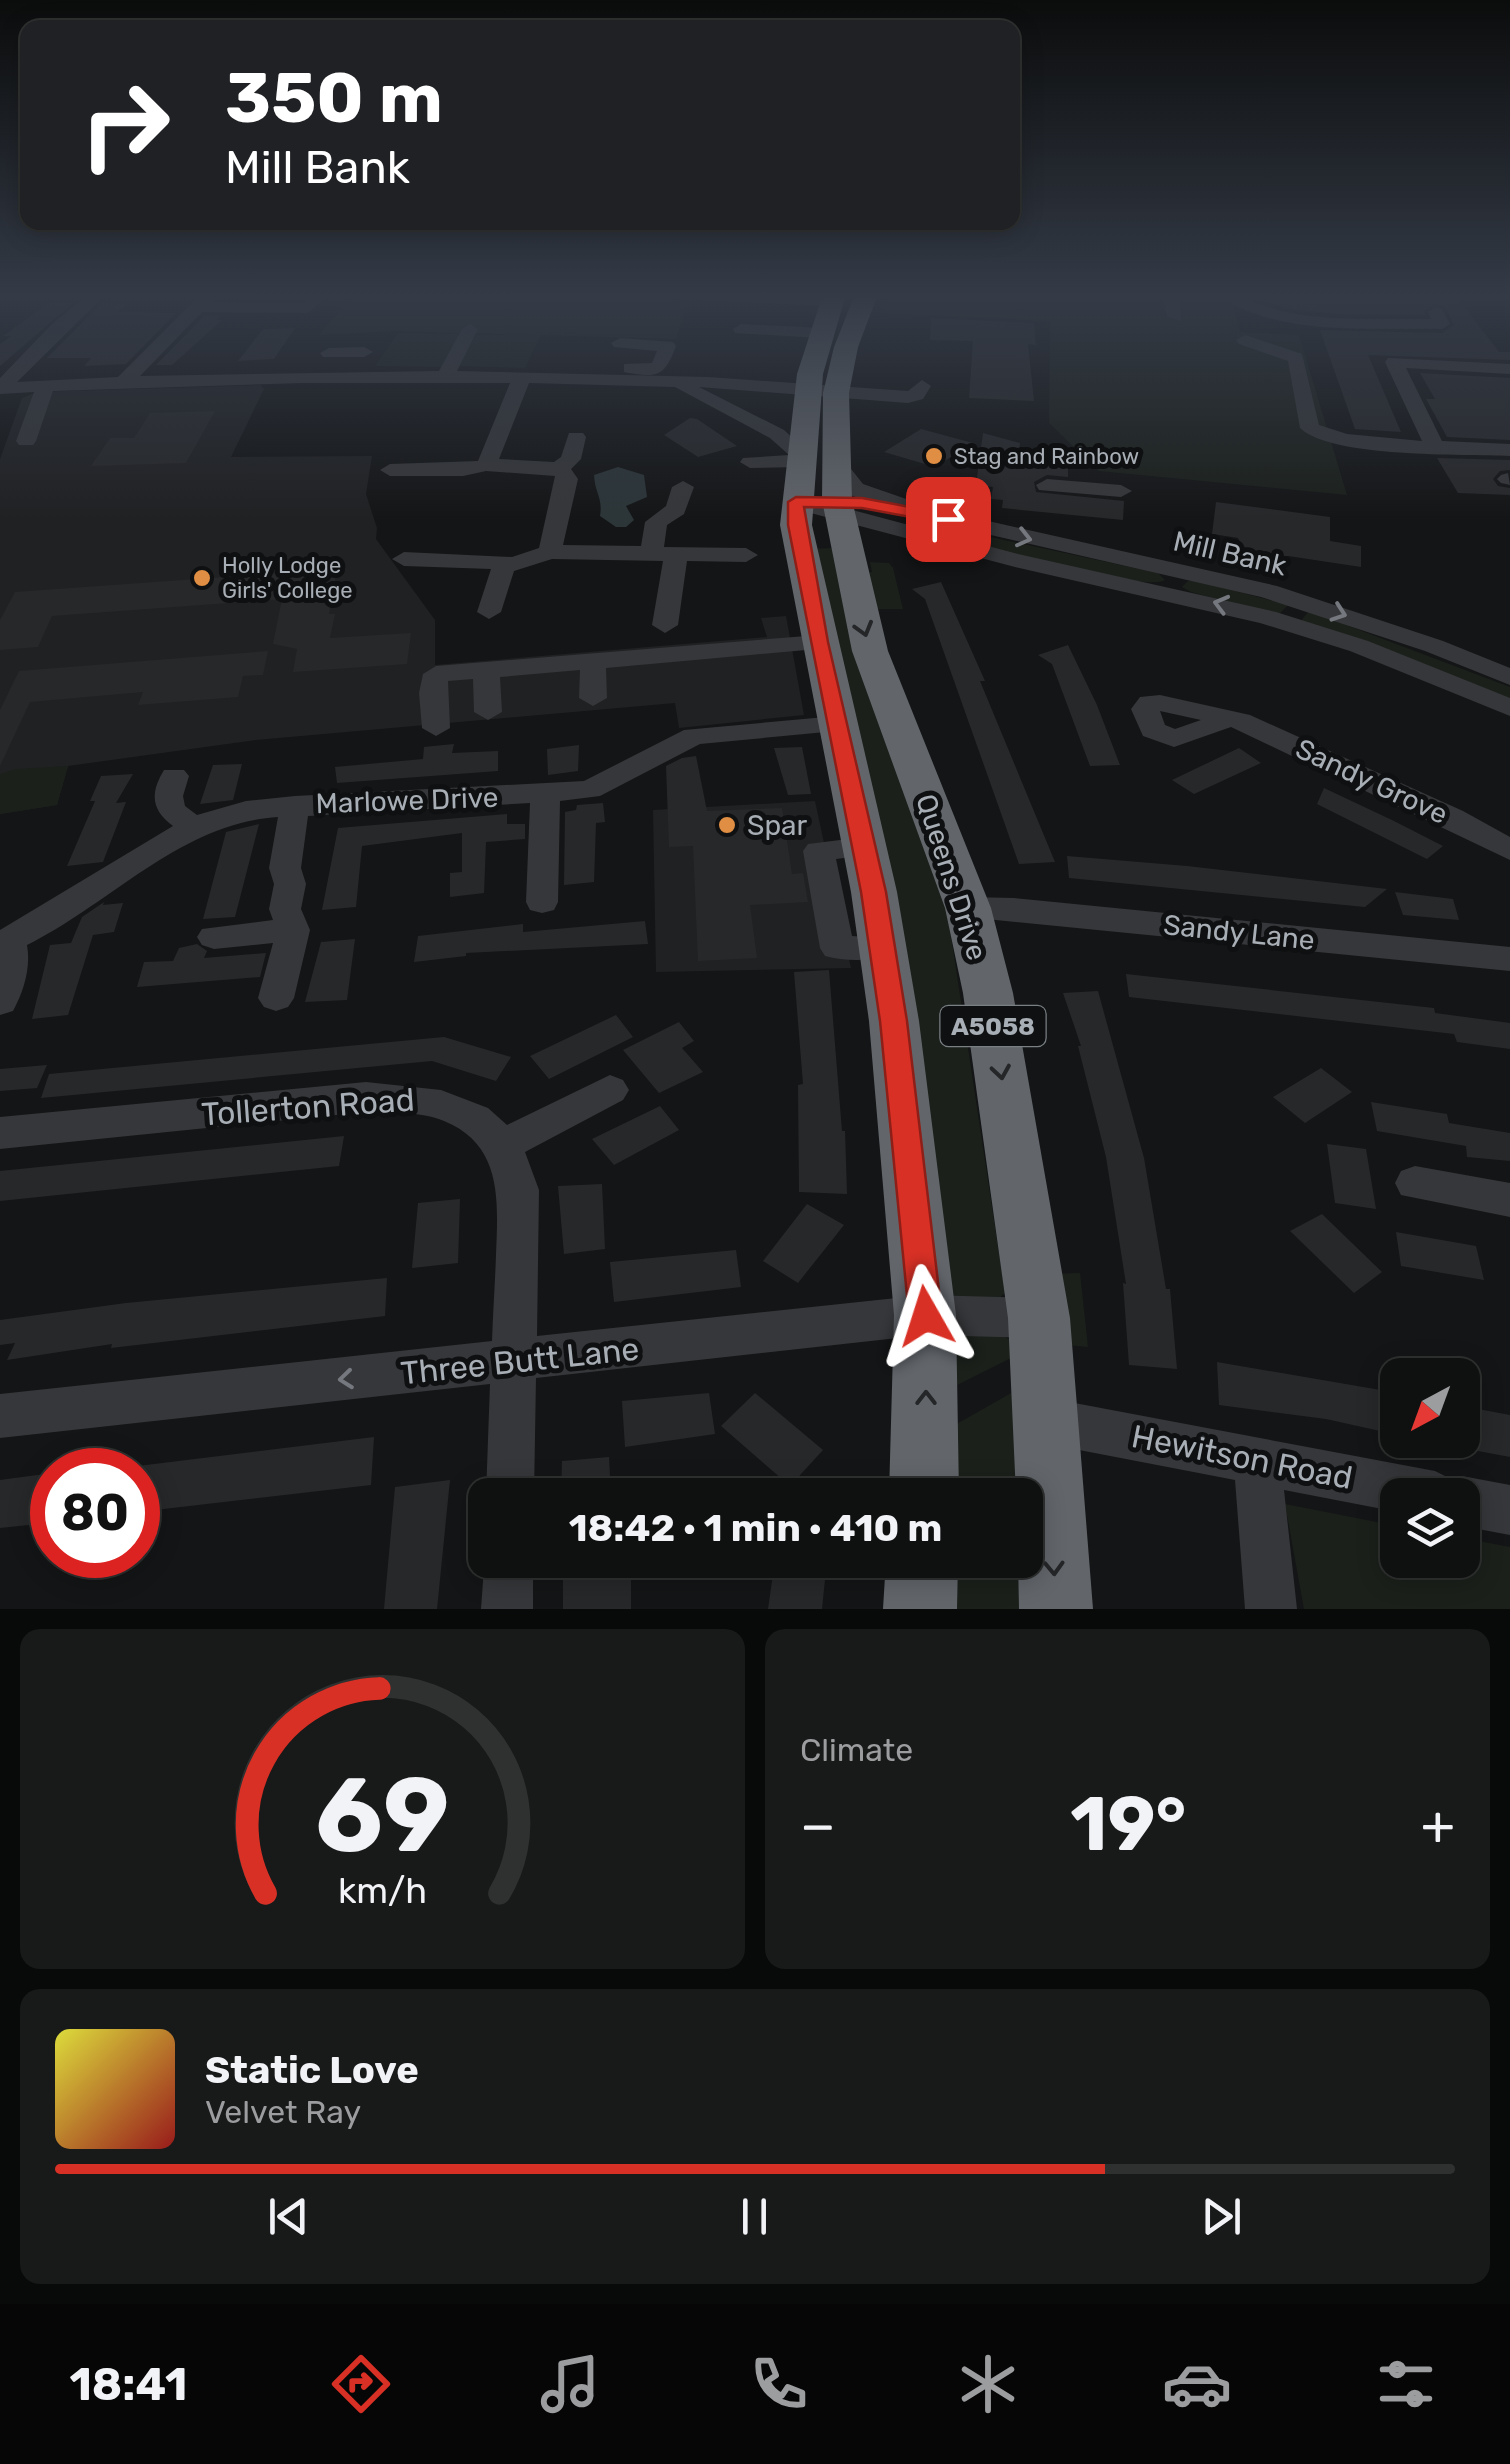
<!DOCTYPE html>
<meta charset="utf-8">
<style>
:root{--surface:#0f1010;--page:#181919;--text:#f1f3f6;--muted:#9b9d9f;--line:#2f3030;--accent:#d93025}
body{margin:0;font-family:Rubik,sans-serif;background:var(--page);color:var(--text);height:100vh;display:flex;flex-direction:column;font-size:38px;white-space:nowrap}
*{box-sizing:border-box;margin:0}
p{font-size:32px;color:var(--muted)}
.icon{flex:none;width:55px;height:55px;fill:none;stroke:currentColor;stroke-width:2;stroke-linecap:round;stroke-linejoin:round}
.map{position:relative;height:1609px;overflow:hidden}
.drawer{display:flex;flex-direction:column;gap:20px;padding:20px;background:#080909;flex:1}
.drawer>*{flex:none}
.hud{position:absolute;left:20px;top:20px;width:1000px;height:210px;border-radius:20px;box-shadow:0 5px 25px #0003,0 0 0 2px var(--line);background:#202124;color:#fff;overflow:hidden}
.needle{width:65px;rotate:221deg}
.controls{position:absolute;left:1380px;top:1358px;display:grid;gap:20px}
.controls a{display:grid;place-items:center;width:100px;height:100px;border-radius:20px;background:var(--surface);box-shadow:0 5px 25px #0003,0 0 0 2px var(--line);font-size:50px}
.speed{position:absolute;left:30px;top:1448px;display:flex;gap:20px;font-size:50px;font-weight:700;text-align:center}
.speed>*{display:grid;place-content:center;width:130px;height:130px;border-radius:50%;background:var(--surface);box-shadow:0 5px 25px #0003,0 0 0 2px var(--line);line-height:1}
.speed .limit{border:15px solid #d22;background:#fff;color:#111}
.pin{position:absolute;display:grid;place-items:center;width:85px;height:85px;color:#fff;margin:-42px;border-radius:20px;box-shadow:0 5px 15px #0006}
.me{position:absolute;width:110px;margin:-55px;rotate:354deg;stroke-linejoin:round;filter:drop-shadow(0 0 8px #0008)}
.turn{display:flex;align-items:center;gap:35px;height:210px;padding:0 40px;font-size:45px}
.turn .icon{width:130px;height:130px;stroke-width:2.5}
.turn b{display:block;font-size:70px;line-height:85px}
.big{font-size:75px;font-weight:700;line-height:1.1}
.drawer .tile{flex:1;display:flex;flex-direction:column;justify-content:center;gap:15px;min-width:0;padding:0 35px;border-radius:20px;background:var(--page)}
.drawer .dial{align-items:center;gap:0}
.dial svg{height:260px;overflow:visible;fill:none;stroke:var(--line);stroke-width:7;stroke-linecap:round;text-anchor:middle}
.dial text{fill:var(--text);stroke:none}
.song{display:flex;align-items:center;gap:30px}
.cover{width:120px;height:120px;border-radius:15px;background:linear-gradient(135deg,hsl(60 70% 55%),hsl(0 70% 35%))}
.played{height:10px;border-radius:5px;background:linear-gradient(90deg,var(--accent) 75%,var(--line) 75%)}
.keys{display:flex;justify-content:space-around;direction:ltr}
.heat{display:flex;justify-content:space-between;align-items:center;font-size:55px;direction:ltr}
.drawer .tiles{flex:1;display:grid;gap:20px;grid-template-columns:1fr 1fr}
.tile:last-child{grid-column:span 2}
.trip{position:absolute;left:468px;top:1478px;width:575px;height:100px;border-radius:20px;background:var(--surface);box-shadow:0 5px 25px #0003,0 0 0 2px var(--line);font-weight:700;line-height:100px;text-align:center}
.menu{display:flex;height:160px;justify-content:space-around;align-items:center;background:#060606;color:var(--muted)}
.menu .icon{width:70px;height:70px}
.menu .current{color:var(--accent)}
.menu b{font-size:45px;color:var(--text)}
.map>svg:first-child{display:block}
.built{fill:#202123}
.green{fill:#1b201b}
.water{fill:#2c3538}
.building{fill:#27282a}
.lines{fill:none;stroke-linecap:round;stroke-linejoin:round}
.minor{fill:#36373a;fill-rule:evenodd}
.highway{fill:#62666b;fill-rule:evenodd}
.oneway{stroke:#75787e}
.oneway2{stroke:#242628}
.route{fill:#d93025;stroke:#8d1f18;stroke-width:2.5}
.poi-dot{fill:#df8e43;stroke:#0f1011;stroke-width:4}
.labels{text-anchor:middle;stroke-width:10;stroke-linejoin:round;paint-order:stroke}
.far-poi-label{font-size:22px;fill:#a8aeb5;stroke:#0f1011;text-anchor:start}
.shield{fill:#0f1011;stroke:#7a7f84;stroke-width:2.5}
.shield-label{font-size:25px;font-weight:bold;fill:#a8aeb5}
.street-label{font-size:28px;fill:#a8aeb5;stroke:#0f1011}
.poi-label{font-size:28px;fill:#a8aeb5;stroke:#0f1011;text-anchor:start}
.near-street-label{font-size:32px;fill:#a8aeb5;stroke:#0f1011}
</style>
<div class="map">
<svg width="1510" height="1609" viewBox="0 0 1510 1609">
<rect width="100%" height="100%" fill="#141516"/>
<path class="built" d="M260,385L264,389L231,457L372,456L366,494L377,528L376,539L435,620V665L767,637L761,618L786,616L804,715L679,728L675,703L256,740L68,766L57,805L0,814V459L22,398L37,392Z
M815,801L851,968L656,972L653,810Z"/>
<path class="green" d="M354,294H567L687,302L676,339L541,335L525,368L457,366L476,335H529L396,331L319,335Z
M887,294H1230L1240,332L1299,335L1347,495L1099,471L1049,423L1050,321L879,313Z
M398,333L463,334L444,367L375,366Z
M953,529L1158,573L1165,580C1142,593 981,544 946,535Z
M833,548L850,637L945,896L1005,1293L998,1299H944L811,549Z
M870,562L889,563L893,568L903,609H869L861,573L872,572Z
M1188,581H1197L1288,605L1278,615L1191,592L1182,587Z
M1309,611L1510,687V702L1300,622Z
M68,766L57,805L0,814V774L15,769Z
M1080,1273L1088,1347L1056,1344L1050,1274Z
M1002,1335L1010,1340L1011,1358L937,1395L945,1336Z
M1013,1392L1016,1495H938L939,1434Z
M1285,1504L1397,1526L1398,1560H1462L1463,1538L1510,1547V1609H1304Z
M937,1560H1018L1020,1609H936Z"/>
<path class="water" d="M618,467L644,475L647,497L626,506L634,520L626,527H616L600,516C603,497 595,494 594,475Z"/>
<path class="building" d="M1271,294L1457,297L1499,352H1510V360L1368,355L1401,432L1355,429L1320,330L1442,333L1454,325L1445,307L1434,304L1424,311L1425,315L1337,314L1291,309L1263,301Z
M50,302L73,303L0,366V344L11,336H3Z
M102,303L127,304L117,312L176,313L126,364L84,366L91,358H47Z
M204,316H220L216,320H222L172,365H156Z
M931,318L1034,323L1036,345L1028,344L1034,401L969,398L973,341L930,340Z
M295,328L274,359L238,361L263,329Z
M1420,373L1510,378V440L1447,437L1426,399H1435Z
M215,411L186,463L91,466L110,438H134L150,413Z
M690,418L697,419L737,446L698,457L664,435Z
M921,429L973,443L935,467L884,452Z
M983,433L1020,443L1018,461L1068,465V477L1047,475L1034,482L1036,492L1124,501L1123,520L1002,508L1003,500L991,499L993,487L976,485Z
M1437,458L1510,460V470L1500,471L1493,479L1498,486L1510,488V495L1458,493Z
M1216,502L1330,517V541L1361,546V567L1288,556L1274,560L1245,554L1238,538L1212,534Z
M337,569L329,614H335L330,638L411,633L407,664L293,672L297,649L273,644L282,599L52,616L38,647L0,650V620L15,592Z
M941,582L985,681H980L1055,862L1019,864L925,599L912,589Z
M1068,645L1097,705L1120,765L1090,766L1052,664L1038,655Z
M268,651L263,675L243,676L238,697L138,705L143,692L30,702L0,766V710L19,671Z
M454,744L452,753L498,751V771L337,783L335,767L423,759L424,747Z
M579,745L578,771L548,775L547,749Z
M802,747L811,794L788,795L774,748Z
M1239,748L1261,763L1194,794L1172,780Z
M696,756L707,811L782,808L792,874L803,873L808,902L750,905L757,958L698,961L693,846L669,847L666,766L682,758Z
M242,764L233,800L200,804L213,765Z
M133,774L116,803L126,802L103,862L67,866L95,801H90L101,776Z
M1324,788L1394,821L1443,846L1427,859L1317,804Z
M603,803L605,822L596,823L594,882L564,885L565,812L576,810L577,805Z
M507,814V824H525V839L486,842L484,893L450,897V873L462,872V833L362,846L356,907L322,910L338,828Z
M259,824L235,917L203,919L226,832Z
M1067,856L1187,866L1387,889L1365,907L1069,878Z
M1395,892L1453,899L1459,920L1403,915Z
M104,902L103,905L123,903L114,932L93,935L68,1015L32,1019L50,945L71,943L82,917Z
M645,921L648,944L466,953V956L414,962L418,936L523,924V932Z
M355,939L347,1000L305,1002L321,942Z
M197,944L207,951L204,958L266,953L260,977L137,987L144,962L173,961L179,948Z
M829,970L842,1131H845L847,1194L799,1192L798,1085L803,1084L794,972Z
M1126,974L1434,1008L1435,1013L1510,1023V1049L1457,1042L1454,1034L1129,997Z
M1098,991L1144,1158L1166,1289H1170L1177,1369L1129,1365L1123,1283L1126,1284L1106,1157L1078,1046H1081L1063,993Z
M616,1015L633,1037L549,1079L530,1056Z
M679,1022L694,1041L682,1048L703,1072L659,1093L623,1050Z
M444,1037L511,1057L496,1081L432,1061L41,1098L49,1074Z
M47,1065L37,1088L0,1091V1069Z
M1321,1068L1352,1092L1305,1123L1273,1097Z
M1371,1102L1447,1114L1449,1123L1510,1133V1161L1467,1157L1466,1146L1377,1131Z
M660,1106L679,1130L614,1165L592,1139Z
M344,1136L339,1166L0,1201V1171Z
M1327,1144L1366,1149L1376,1209L1335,1203Z
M602,1184L605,1249L564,1254L558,1186Z
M460,1199L458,1263L412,1268L418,1203Z
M807,1204L844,1225L798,1283L763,1261Z
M1322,1214L1382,1272L1354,1293L1290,1231Z
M1396,1232L1476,1246L1484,1280L1401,1266Z
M736,1250L741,1287L614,1302L610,1262Z
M387,1278L385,1316L111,1348L112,1344L7,1360L15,1343L0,1345V1320L126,1303Z
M1217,1362L1398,1393V1435L1326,1419L1219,1405Z
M709,1393L715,1434L625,1447L622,1401Z
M755,1393L823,1450L790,1486L721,1426Z
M1462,1406L1510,1415V1457L1462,1448Z
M374,1437L371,1485L138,1512V1466Z
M609,1457L611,1495H561L562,1461Z
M52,1473L48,1523L0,1528V1480Z
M450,1480L437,1609H384L395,1487Z
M582,1560H631V1609H563V1562Z
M775,1560H827L822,1609H768Z"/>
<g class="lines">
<path class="minor" d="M201,294H219L212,302L304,303L306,300L262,299L254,294L327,296L308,313L202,312L140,376L439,371L462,329L470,324L478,329L457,371L708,377L908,391L922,380L931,386L923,399L908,403L699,387L784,430L810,454L806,465L799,467L750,468L740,462L743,458L789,455L770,438L675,387L529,383L499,459L554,462L561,457L569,433H583L586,437L581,459L571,469L578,479L563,545L641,546L645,522L666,506L672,487L683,481L694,487L684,514L667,525L664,547L746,548L758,555L746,562L687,561L678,625L665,633L652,625L663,561L552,559L514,571L501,612L489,619L477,612L491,569L404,566L392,559L404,552L512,557L539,548L555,476L486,471L463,476H390L380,470L390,464L478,461L510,383H303L53,391L36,441L33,445H19L16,441L34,392L0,394V378L53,323L87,296L101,299L17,382L118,377Z
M794,294L831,296L839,301L831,306L700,300L692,295Z
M1163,294H1179L1181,321L1167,317Z
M1232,294H1248L1247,299C1300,325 1373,317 1431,319L1428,312L1436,307L1442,309L1450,324L1442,329C1375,327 1294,336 1232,304Z
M741,324L822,328L831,333L822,338L735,333L733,329Z
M1245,335L1302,354L1319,425L1347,434L1422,441L1385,362L1388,358L1510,364V374L1406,368L1442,441L1510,444V456C1464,454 1331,458 1300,428L1288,361L1239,344L1236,340Z
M620,338L673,342L676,346C664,378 657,378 624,372V364L652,363L657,351L614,347L611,343Z
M329,348L364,347L373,352L364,357H323L320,353Z
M837,458L844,460L863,484L935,509L1277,586L1443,641L1510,668V685L1425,651L1261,597L921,519L847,494L827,464Z
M1508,473L1510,485L1501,483L1497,479L1501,475Z
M1047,479L1121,485L1132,491L1121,497L1039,490L1036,485Z
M796,495L1018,554L1276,612L1368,641L1510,698V716L1350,651L1260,623L1015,567L788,507L785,502Z
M819,635L828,638L832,643L828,648L606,668L607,698L593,706L579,698L580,670L500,677L502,712L488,720L474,712L473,679L448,681L450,728L436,736L422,728L419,693L423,674L436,666Z
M1160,695L1250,715L1463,811L1510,837V860L1231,727L1174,747L1143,736L1131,709L1140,697ZM1160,711L1201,720L1175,729L1165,725Z
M837,716L847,718L851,724L847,730L700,744L600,796L560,801L558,902L554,910L542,913L530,910L526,902L530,803L308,816L301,868L306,884L301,909L310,930L294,998L288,1007L276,1011L264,1007L258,998L273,943L214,949L202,945L197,937L202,929L273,920L269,909L274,884L269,868L278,817C181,823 110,904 27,945C31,967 24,991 13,1011L0,1015V930L173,826C151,810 150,793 164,770H184L189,776L183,796L185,806L197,815L246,801L295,796L584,781L684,730Z
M864,837L875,840L880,847L875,854L836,859L852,936L894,939L899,947L894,955C873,961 846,962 825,956L820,948L803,851L808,844Z
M968,897L1014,898L1510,947V971L956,916L952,908L956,900Z
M610,1075L623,1080L629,1090L623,1100L525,1152L539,1190L537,1336L925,1295L1039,1298L1055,1304L1061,1318L1055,1332L1039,1338L925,1335L536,1378L534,1495H486L490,1384L0,1438V1394L492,1341C493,1312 495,1284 496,1255C498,1201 503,1145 444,1121C420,1111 391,1113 366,1112L0,1149V1117L366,1082L441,1090L488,1108L507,1125Z
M1415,1166L1510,1183V1217L1401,1195L1395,1183L1401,1171Z
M1048,1398L1435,1471L1453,1480L1462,1476L1510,1485V1535L1462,1526V1495H1398V1512L1284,1490L1297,1609H1245L1235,1480L1048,1444L1031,1437L1025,1421L1031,1405Z
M485,1554V1560H533V1609H481Z"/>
<path class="highway" d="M823,294H846L823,374L812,525L897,892L919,1021L956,1315L959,1495H889L894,1315L869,1021L851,892L780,525L797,374Z
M855,294H878L858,347L849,393L852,500L888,651L991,908L1013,993L1070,1318L1093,1609H1019L1018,1560H1025V1495H1016L1008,1318L963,993L945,908L852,651L822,500L823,393L834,347Z
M886,1560H958L957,1609H883Z"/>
</g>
<defs><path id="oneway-chevron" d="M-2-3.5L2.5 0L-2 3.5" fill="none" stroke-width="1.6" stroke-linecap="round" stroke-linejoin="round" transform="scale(2.5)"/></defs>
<g class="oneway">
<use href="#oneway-chevron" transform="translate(1024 538) rotate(14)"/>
<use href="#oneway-chevron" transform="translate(1221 604) rotate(-165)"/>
<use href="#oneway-chevron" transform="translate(1339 613) rotate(19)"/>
<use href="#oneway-chevron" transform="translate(346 1379) rotate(174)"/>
</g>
<g class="oneway2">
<use href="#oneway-chevron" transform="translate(864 629) rotate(74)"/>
<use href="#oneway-chevron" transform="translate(1001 1072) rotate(81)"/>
<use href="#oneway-chevron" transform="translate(926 1398) rotate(-90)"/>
<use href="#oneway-chevron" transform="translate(1054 1568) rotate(88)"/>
</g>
<linearGradient id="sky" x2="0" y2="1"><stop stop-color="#0b0c0c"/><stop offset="0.57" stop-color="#343b47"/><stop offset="1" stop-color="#343b47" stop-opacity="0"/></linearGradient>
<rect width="1510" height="520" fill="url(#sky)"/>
<path class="route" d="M796,497L862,498L948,514L957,519L948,524L862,508L804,507L828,642L886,892L907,1021L942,1316L937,1326L926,1331L914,1326L909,1316L880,1021L861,892L788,525V502Z"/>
<g class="poi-dot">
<circle cx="934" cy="456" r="10"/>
<circle cx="202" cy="578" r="10"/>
<circle cx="727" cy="825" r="10"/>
</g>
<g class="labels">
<g class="far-poi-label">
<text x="954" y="464">Stag and Rainbow</text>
<text x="222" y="573">Holly Lodge<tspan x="222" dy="25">Girls' College</tspan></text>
</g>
<rect class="shield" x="940.5" y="1006" width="105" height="40" rx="8"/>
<g class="shield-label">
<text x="993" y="1035">A5058</text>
</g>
<g class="street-label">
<text transform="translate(1230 553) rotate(13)" y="10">Mill Bank</text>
<text transform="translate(1372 781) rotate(25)" y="10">Sandy Grove</text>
<text transform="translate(407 800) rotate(-2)" y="10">Marlowe Drive</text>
<text transform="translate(952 877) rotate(72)" y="10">Queens Drive</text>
<text transform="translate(1239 932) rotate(6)" y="10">Sandy Lane</text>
</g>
<g class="poi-label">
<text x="747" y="835">Spar</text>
</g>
<g class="near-street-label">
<text transform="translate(308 1107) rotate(-4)" y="11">Tollerton Road</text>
<text transform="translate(520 1361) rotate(-6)" y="11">Three Butt Lane</text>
<text transform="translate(1242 1457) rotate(11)" y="11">Hewitson Road</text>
</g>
</g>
</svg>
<div class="controls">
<a><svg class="needle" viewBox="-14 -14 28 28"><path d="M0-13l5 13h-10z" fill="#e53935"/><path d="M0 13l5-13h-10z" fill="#9b9d9f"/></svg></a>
<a><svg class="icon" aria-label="layers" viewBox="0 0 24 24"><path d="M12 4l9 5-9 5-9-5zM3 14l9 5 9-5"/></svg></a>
</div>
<div class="speed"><div class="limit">80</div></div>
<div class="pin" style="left:948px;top:519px;background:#d93025"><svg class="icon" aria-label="arrive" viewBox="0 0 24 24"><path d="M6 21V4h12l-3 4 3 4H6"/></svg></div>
<svg class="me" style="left:926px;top:1316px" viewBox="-20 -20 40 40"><path d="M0-17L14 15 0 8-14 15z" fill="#d93025" stroke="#fff" stroke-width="4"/></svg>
<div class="trip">18:42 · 1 min · 410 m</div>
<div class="hud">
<div class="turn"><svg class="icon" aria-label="right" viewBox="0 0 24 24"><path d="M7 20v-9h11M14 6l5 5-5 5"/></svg><div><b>350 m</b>Mill Bank</div></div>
</div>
</div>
<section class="drawer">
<div class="tiles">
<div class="tile dial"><svg viewBox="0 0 100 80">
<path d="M14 69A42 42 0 1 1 86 69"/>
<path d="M14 69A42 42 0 0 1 49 6" stroke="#d93025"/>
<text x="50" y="56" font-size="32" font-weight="700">69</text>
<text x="50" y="72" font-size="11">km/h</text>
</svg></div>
<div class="tile"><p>Climate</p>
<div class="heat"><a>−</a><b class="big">19°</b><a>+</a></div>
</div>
<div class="tile">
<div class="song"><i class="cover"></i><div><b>Static Love</b><p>Velvet Ray</p></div></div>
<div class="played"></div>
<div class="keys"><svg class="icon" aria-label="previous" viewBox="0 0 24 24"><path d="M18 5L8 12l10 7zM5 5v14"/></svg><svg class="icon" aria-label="pause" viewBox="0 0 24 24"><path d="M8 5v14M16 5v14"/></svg><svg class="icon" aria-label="next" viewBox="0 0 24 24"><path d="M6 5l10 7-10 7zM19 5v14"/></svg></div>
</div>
</div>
</section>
<nav class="menu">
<b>18:41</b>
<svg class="icon current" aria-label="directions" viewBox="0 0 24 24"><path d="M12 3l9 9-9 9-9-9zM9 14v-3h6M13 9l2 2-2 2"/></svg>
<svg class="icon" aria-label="music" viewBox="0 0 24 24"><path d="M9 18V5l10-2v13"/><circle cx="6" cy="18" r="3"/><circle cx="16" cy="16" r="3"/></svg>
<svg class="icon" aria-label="phone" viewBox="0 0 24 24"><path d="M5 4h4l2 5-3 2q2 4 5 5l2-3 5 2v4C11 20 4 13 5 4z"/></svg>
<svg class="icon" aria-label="climate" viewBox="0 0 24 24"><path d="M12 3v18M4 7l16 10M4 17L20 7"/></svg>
<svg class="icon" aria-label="car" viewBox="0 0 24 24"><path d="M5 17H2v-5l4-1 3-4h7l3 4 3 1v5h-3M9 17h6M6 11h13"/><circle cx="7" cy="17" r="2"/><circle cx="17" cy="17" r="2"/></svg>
<svg class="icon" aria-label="filters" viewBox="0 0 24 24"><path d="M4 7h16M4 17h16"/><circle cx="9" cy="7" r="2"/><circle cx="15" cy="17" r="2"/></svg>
</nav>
